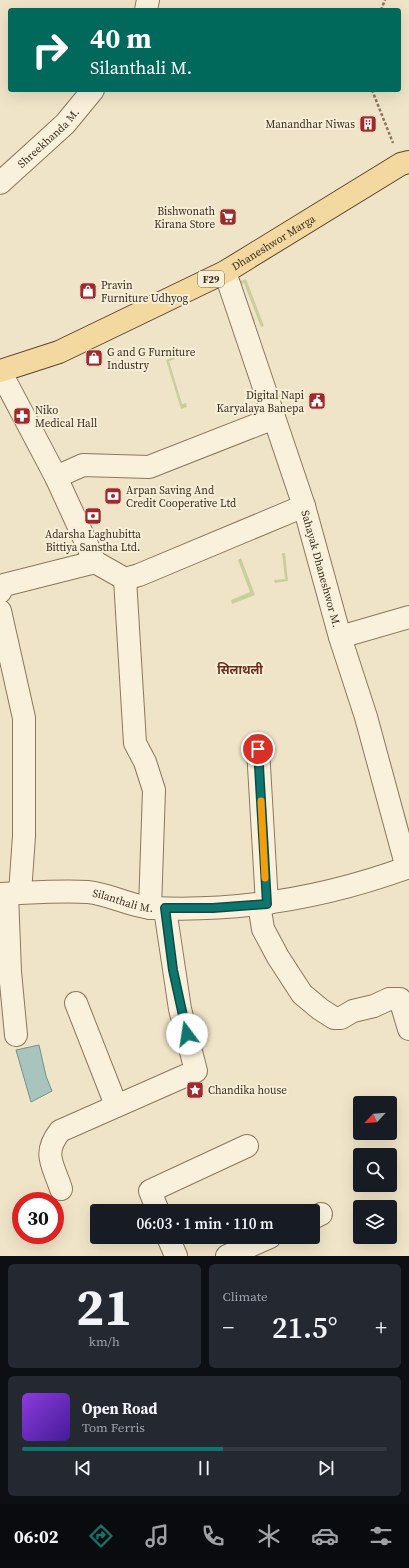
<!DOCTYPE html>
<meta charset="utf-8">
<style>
:root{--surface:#171b24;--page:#242831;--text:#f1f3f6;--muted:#9ea1a6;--line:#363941;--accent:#0f766e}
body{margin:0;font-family:"Source Serif 4","Noto Sans Devanagari",serif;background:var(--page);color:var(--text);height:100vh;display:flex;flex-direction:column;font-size:15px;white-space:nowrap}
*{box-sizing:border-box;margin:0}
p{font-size:13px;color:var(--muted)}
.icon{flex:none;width:22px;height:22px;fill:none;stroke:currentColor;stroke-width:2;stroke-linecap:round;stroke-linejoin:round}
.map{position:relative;height:1256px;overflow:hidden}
.drawer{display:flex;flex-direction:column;gap:8px;padding:8px;background:#0d0f14;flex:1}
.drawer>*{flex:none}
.banner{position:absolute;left:8px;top:8px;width:393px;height:84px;border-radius:4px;box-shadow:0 4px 16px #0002;background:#00695c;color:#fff;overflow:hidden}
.needle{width:26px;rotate:244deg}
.tools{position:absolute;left:353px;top:1096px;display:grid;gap:8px}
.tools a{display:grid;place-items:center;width:44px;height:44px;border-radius:4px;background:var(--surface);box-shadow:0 4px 16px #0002;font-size:20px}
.speed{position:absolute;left:12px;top:1192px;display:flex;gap:8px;font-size:20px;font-weight:700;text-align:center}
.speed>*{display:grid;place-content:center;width:52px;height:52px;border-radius:50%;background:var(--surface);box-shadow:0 4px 16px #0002;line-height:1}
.speed .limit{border:6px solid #d22;background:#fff;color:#111}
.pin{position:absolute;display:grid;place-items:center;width:34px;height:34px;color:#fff;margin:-17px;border:2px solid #fff;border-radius:50%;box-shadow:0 1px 4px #0007}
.me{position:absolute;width:44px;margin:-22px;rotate:346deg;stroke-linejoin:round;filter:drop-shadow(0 0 3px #0008)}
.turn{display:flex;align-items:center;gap:14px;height:84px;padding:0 16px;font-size:18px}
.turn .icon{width:52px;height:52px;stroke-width:2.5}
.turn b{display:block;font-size:28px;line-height:34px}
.big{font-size:30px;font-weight:600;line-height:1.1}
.drawer .widget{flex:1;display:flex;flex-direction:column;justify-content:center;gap:6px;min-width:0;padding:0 14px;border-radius:6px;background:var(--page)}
.drawer .dial{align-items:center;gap:0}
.dial b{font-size:52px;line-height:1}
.song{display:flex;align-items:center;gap:12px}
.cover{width:48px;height:48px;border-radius:6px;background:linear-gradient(135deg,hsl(270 70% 55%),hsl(260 70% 35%))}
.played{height:4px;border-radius:2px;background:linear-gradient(90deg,var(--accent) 55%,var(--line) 55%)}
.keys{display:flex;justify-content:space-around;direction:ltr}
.heat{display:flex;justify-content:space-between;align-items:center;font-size:22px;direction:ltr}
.drawer .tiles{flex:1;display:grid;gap:8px;grid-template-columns:1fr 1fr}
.widget:last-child{grid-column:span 2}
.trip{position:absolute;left:90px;top:1204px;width:230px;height:40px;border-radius:4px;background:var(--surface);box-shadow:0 4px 16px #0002;font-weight:600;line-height:40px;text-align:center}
.menu{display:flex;height:64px;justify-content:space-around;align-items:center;background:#090b0e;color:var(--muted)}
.menu .icon{width:28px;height:28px}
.menu .selected{color:var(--accent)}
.menu b{font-size:18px;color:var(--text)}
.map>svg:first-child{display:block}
.green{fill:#c9cf9b}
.water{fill:#a9c4bc;stroke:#6f938a}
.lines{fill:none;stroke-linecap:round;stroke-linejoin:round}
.street-casing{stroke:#8d765c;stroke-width:24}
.primary-casing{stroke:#5b4430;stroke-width:24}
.path{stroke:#8d765c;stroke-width:2.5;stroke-dasharray:3 2;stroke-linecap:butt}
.street{stroke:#faf1dc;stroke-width:22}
.primary{stroke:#f3d9a0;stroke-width:22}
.route-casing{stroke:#0a4d48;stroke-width:10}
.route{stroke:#0f766e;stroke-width:7}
.slow{stroke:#f59e0b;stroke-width:7}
.labels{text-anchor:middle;stroke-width:4;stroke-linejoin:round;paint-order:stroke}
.shield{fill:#f7eed8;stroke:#756857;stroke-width:1}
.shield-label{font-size:10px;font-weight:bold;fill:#3d2e20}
.poi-label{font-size:11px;fill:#3d2e20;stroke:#f7eed8;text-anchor:start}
.street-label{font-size:11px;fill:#3d2e20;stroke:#f7eed8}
.neighbourhood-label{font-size:12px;font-weight:bold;fill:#6b2e1e;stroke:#f7eed8}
</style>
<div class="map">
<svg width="409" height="1256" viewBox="0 0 409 1256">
<rect width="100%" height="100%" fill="#f0e4c8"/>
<path class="green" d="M246,279L264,326L261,327L244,283L240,285L255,321L250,323L234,284Z
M174,357L175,359L169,361L182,404L186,403L187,407L181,409L166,360Z
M282,553H285L288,581L275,583L274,580L285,579Z
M241,558L255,595L232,604L231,600L250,592L238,560Z"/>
<path class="water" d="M39,1045L46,1076L52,1091L31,1102L16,1050Z"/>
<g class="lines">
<defs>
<g id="street">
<path d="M146,10L148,0"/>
<path id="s1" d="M0,183L65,124L93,90"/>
<path id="s2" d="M225,272L304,506L340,637L366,717L407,868"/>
<path d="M0,371L56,477L95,562L125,579L139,575L304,506"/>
<path d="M56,477L83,465L149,467L274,418"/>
<path d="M125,579L135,743L145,762L154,790L150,908"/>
<path d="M0,592L4,585L95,562"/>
<path d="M0,611L24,718V836L20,893"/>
<path d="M340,637L409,617"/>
<path d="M258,749L267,904"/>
<path id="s3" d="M0,894C29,893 59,890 88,892C110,894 131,907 153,908C240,912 327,897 409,867"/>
<path d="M7,894L10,972L16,1035"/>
<path d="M259,904L263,929L278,957L302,994L320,1009L334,1018H341L353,1011L374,1006L389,999H400L409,1029"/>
<path d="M76,1003L116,1105"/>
<path d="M61,1189C53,1164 42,1154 60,1131L196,1071L180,1009L165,909"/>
<path d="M158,1211L150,1191L247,1146"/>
<path d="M313,1218L321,1214"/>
<path d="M168,1237L176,1256"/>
<path d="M227,1256L270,1237"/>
</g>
<g id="primary">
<path id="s4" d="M0,371L59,352L225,272L401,164L409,162"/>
</g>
</defs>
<use href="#street" class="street-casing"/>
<use href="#primary" class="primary-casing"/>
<path class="path" d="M381,10L385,0
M372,90L393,143"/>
<use href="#street" class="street"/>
<use href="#primary" class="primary"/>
</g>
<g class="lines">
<defs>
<path id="route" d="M187,1034L173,970L165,908H213L267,904L258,749"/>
</defs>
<use href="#route" class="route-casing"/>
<use href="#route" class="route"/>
<path class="slow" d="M261,801L265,878"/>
</g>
<defs>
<symbol id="building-square" viewBox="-11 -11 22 22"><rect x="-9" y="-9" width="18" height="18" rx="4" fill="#9e2a2b" stroke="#f7eed8"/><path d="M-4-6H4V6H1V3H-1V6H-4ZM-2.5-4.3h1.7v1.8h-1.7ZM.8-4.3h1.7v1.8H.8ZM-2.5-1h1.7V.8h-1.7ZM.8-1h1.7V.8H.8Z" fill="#fff"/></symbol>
<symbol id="supermarket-square" viewBox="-11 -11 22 22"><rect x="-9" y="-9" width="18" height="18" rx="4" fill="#9e2a2b" stroke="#f7eed8"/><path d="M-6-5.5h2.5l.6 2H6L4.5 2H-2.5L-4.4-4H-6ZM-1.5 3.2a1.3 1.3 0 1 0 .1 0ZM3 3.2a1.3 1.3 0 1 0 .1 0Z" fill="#fff"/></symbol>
<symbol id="shop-square" viewBox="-11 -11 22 22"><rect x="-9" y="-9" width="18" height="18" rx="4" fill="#9e2a2b" stroke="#f7eed8"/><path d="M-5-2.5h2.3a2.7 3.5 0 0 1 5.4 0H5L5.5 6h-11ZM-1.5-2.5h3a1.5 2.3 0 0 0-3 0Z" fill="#fff"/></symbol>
<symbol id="civic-square" viewBox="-11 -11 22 22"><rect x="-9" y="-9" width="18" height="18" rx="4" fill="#9e2a2b" stroke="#f7eed8"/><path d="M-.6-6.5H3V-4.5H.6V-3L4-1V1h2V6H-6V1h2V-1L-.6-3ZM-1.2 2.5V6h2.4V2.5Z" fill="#fff"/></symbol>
<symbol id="pharmacy-square" viewBox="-11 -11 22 22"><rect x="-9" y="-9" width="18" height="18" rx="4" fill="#9e2a2b" stroke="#f7eed8"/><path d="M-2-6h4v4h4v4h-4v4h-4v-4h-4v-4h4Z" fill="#fff"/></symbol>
<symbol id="bank-square" viewBox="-11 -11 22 22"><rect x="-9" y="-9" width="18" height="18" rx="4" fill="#9e2a2b" stroke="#f7eed8"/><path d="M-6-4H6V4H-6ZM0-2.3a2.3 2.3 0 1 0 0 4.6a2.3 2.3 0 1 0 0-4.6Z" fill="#fff"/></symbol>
<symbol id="sight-square" viewBox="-11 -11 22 22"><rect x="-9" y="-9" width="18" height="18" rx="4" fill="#9e2a2b" stroke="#f7eed8"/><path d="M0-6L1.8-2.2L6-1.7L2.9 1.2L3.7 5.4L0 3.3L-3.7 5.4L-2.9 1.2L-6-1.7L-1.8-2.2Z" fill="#fff"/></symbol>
</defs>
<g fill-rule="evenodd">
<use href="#building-square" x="358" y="114" width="20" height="20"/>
<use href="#supermarket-square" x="218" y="207" width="20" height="20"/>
<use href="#shop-square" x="78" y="281" width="20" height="20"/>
<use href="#shop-square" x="84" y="348" width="20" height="20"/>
<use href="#civic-square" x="307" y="391" width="20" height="20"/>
<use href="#pharmacy-square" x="12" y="406" width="20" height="20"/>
<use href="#bank-square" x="103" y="486" width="20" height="20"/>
<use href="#bank-square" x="83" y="506" width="20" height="20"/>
<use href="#sight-square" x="185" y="1080" width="20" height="20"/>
</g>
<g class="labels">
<rect class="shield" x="198" y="271" width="26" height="16" rx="3"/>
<g class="shield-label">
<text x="211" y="283">F29</text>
</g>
<g class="poi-label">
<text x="355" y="128" text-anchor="end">Manandhar Niwas</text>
<text x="215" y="215" text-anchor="end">Bishwonath<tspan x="215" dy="13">Kirana Store</tspan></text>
<text x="101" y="289">Pravin<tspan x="101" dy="13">Furniture Udhyog</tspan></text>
<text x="107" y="356">G and G Furniture<tspan x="107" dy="13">Industry</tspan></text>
<text x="304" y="399" text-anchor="end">Digital Napi<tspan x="304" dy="13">Karyalaya Banepa</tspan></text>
<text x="35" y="414">Niko<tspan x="35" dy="13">Medical Hall</tspan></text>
<text x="126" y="494">Arpan Saving And<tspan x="126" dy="13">Credit Cooperative Ltd</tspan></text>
<text x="93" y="538" text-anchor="middle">Adarsha Laghubitta<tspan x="93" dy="13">Bittiya Sanstha Ltd.</tspan></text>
<text x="208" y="1094">Chandika house</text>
</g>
<g class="street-label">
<text dy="4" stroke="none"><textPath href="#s1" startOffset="66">Shreekhanda M.</textPath></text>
<text dy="4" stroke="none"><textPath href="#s4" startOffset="303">Dhaneshwor Marga</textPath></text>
<text dy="4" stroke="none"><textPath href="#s2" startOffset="312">Sahayak Dhaneshwor M.</textPath></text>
<text dy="4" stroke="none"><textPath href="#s3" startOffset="124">Silanthali M.</textPath></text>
</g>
<g class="neighbourhood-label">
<text x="240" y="674">सिलाथली</text>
</g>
</g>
</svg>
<div class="tools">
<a><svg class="needle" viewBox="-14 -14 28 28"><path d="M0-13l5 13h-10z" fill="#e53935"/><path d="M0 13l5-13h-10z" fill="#9ea1a6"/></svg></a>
<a><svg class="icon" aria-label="search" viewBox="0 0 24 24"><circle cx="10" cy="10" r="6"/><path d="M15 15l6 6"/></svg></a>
<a><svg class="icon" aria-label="layers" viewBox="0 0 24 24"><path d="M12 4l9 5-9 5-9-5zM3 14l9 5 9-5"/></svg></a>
</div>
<div class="speed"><div class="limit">30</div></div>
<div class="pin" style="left:258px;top:749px;background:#d93025"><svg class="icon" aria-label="arrive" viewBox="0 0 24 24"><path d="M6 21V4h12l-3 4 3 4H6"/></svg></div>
<svg class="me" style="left:187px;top:1034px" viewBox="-20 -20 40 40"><circle r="19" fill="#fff"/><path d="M0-13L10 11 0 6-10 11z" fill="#0f766e"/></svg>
<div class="trip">06:03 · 1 min · 110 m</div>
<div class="banner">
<div class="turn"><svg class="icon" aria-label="right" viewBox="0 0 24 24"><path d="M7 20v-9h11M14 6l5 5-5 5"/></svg><div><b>40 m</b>Silanthali M.</div></div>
</div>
</div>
<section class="drawer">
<div class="tiles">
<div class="widget dial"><b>21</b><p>km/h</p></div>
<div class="widget"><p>Climate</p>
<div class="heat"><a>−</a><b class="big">21.5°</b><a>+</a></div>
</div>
<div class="widget">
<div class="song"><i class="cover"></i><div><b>Open Road</b><p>Tom Ferris</p></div></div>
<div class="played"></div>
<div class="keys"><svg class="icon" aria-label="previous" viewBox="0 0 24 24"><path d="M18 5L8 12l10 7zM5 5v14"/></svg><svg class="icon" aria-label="pause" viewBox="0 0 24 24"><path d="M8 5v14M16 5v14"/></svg><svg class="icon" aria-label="next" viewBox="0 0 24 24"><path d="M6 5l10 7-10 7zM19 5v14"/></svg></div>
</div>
</div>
</section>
<nav class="menu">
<b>06:02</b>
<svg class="icon selected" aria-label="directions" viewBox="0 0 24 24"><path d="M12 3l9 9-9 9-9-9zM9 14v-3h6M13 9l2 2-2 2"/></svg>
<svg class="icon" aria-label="music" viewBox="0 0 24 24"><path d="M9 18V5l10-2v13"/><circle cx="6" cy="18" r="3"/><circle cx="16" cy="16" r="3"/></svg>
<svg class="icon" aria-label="phone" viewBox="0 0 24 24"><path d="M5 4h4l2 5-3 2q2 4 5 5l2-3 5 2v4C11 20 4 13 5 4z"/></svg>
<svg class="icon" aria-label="climate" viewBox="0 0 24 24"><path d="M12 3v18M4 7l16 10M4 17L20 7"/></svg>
<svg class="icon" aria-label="car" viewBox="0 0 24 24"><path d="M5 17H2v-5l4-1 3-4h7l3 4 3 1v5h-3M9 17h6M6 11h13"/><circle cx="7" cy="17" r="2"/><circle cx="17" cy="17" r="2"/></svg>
<svg class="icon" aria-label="filters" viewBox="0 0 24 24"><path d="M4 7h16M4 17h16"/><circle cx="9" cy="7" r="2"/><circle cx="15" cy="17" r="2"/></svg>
</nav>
